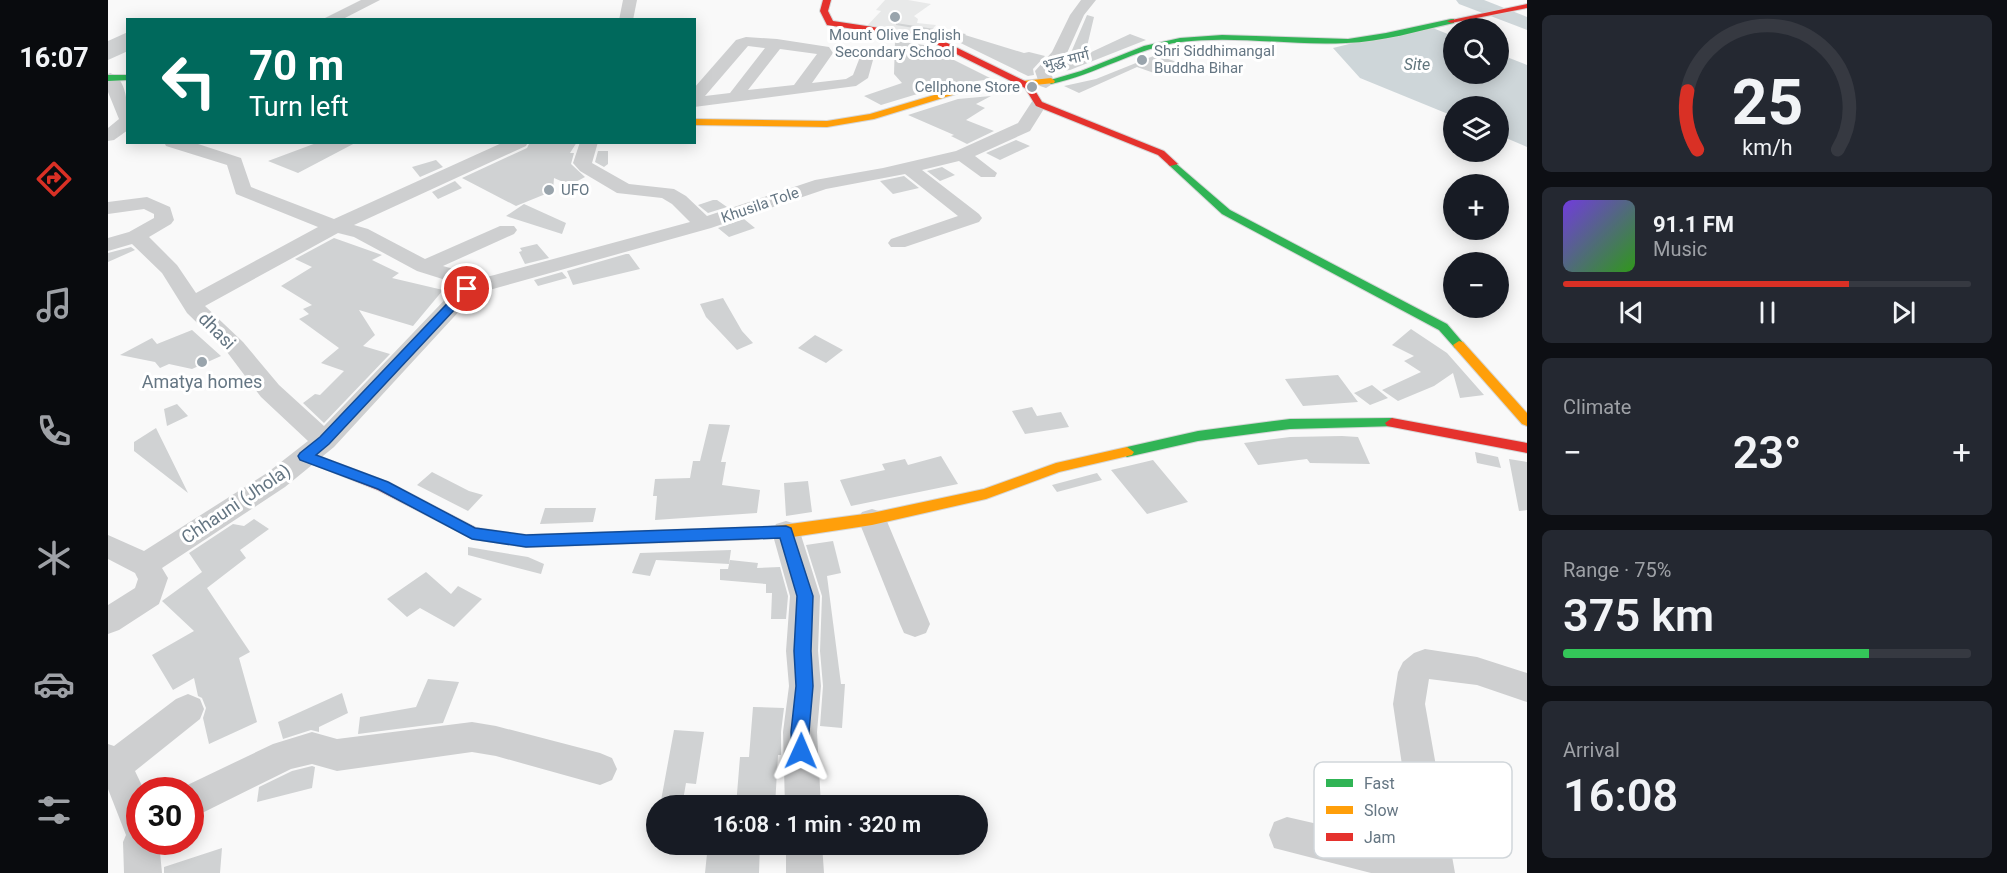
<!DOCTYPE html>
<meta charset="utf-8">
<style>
:root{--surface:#171b24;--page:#242831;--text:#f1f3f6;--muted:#9ea1a6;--line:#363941;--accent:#d93025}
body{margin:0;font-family:Roboto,"Noto Sans Devanagari",sans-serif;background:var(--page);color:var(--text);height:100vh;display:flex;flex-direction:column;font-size:22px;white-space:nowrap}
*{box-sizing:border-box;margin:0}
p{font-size:20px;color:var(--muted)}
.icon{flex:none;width:33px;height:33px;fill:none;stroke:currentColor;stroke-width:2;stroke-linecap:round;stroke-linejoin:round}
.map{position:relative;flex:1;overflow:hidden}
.sheet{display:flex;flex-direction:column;gap:15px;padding:15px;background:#0d0f14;width:480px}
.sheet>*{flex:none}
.top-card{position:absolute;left:18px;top:18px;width:570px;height:126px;border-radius:0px;box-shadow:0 3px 15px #0003;background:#00695c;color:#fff;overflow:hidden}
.buttons{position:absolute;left:1335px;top:18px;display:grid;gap:12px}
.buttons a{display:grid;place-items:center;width:66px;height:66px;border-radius:50%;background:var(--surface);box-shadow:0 3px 15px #0003;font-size:30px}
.speed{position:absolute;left:18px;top:777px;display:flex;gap:12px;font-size:30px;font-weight:700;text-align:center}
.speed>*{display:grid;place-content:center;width:78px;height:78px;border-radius:50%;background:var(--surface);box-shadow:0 3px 15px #0003;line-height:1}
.speed .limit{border:9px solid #d22;background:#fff;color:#111}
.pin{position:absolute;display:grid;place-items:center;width:51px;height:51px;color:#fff;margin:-26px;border:3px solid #fff;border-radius:50%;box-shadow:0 2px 6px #0007}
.me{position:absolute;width:66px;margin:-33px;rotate:1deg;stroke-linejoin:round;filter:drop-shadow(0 0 4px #0008)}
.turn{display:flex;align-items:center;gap:21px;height:126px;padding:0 24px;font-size:27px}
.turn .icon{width:78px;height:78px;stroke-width:2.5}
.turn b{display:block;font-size:42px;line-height:51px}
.big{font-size:45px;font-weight:600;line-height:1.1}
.sheet .card{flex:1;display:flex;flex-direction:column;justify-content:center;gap:9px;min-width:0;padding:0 21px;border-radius:9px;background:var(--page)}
.sheet .dial{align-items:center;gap:0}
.dial svg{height:156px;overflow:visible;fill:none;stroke:var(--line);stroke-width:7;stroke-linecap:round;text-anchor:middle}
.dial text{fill:var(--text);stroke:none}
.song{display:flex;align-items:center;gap:18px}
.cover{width:72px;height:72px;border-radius:9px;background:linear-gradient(135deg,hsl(260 70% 55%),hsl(110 70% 35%))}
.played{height:6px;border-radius:3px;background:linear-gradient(90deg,var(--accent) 70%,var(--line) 70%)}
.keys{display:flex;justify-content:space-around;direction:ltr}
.heat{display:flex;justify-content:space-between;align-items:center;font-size:33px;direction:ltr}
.charge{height:9px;border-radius:4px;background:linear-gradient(90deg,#34c759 75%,var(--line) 0)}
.trip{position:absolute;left:538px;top:795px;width:342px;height:60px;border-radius:30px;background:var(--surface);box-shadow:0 3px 15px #0003;font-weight:600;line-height:60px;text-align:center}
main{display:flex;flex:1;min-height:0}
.menu{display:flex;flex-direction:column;width:108px;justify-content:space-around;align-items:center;background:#090b0e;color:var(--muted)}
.menu .icon{width:42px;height:42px}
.menu .current{color:var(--accent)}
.menu b{font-size:27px;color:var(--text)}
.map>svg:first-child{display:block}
.built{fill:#e8e9e9}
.water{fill:#ced6d9}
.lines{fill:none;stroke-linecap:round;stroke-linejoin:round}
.river{fill:#ced6d9;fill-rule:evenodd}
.building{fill:#d0d2d3}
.fast-casing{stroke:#d5d6d7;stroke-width:2}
.slow-casing{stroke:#d5d6d7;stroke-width:2}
.jam-casing{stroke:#d5d6d7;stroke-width:2}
.street{fill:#cecfd0;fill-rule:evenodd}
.fast{fill:#30b455;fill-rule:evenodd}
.slow{fill:#ff9f0a;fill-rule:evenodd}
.jam{fill:#e5322d;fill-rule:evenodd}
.route{fill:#1a73e8;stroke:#114b97;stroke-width:1.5}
.poi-dot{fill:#99a4ac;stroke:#fff;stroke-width:2}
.labels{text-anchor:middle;stroke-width:6;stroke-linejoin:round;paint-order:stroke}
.far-poi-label{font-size:15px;fill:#657683;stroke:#fff;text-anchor:start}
.far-street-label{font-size:15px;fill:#657683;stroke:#fff}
.far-water-label{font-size:16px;font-style:italic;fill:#60757c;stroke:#fff}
.street-label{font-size:18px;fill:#657683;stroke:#fff}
.poi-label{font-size:18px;fill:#657683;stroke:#fff}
.key{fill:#fff;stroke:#d1d6da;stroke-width:1.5}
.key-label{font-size:16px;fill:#657683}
</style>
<main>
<nav class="menu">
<b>16:07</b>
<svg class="icon current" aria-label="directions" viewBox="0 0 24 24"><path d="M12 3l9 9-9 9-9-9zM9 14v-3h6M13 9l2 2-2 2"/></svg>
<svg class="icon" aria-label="music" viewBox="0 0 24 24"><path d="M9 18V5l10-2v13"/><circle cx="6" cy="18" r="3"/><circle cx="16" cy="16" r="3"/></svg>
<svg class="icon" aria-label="phone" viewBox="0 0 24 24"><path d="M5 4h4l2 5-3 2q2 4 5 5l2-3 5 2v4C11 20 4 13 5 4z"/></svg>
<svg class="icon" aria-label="climate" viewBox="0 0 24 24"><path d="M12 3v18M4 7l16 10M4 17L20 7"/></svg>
<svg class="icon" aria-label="car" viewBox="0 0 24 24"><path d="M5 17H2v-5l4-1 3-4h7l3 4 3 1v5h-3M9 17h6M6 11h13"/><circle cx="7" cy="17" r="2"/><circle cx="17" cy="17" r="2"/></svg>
<svg class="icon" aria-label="filters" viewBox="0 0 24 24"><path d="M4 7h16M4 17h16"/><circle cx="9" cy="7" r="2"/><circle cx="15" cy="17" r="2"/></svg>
</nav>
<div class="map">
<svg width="1419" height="873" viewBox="0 0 1419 873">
<rect width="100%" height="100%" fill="#f9f9f9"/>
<path class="built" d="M777,0H800L823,4L806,16L810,19L809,23L828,25L823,31L811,29L806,33L759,26L773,11L768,10Z"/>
<path class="water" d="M1317,25L1345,36L1346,74H1390L1391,54L1419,65V147L1391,135L1390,106H1346L1345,116L1252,78L1225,48Z"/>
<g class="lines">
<path class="river" d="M1348,0H1376L1419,17V30L1351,4Z"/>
</g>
<path class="building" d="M979,15L986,17L977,55L1022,34L1038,40L962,70L946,72L956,61L959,62Z
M788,23L858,34L857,35L916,53L921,52L937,56L925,69L926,75L920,76L830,32L788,25Z
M20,32V51L0,60V41Z
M787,41L816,45L884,79L839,85L773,105L756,96L794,83L786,74Z
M1048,55L1069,62L1046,73L1029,67L971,93L956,86L988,79Z
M883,96L868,104L877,108L858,120L886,131L859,144L843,136L846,135L800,115L850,99Z
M908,140L922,146L892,160L878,153Z
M211,142H249L190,173L160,161Z
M422,142H469L462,153H466L463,164L477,177L462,185L446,178L445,191L408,206L354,178L419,148Z
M490,151H500V164L496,167L487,162Z
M328,160L335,167L312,177L304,167Z
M834,167L847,175L832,181L819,171Z
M796,176L811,188L785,194L772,181Z
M347,181L354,188L330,199L324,192Z
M605,200H609L619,207L600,213L590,205Z
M416,204L458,223L454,234L398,216Z
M636,219L647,228L621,237L610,228Z
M226,238L274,255L264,260L291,273L284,278L335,290L305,326L251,310L267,335L255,346L282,354L216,423L195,403L207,394L212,395L236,371L213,363L231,348L191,319L201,314L195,309L204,305L173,286L204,267L187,259Z
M429,244L441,258L417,264L411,252L414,251L412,248Z
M23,247L27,250L0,262V253Z
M518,254H521L532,269L465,285L459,271Z
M454,272L459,278L430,286L426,280Z
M615,298L634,331L645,343L629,350L598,317L592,304Z
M1303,329L1339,353L1376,395L1352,398L1345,373L1326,386L1290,401L1274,390L1313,372L1296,361L1306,356L1284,345Z
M84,330L113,356L84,369L61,364L52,368L47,362L12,355L44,338L49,344Z
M707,335L735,350L718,363L690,348Z
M1230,375L1250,402L1195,406L1177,379Z
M1264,385L1280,398L1262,405L1246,393Z
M69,404L80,416L59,426L56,409Z
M924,407L929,416L953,412L961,427L917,434L904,411Z
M601,424L622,425L613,462H618L614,485L652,490L649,513L547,520L549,496H545L547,479L582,478L585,461H592Z
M48,428L80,493L26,451V442Z
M1234,436L1250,437L1262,464L1202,463L1199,459L1150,465L1136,443L1182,437Z
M1367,452L1390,457L1393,468L1369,463Z
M833,456L850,484L743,506L732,480L777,470L774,464L797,459L800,465Z
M1401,459L1419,462V510L1411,511Z
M1045,460L1080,502L1039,514L1003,470Z
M324,472L361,491L375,495L360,511L309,485Z
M989,473L994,480L949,492L944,485Z
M700,481L704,512L678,516L676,483Z
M437,508H488L485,522L432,524Z
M146,519L161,529L132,550L138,558L99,588L142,652L131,658L149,722L101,744L95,718L98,708L94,698L90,696L86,678L65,690L44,655L86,631L54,601L94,572L81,553L125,524L136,526Z
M725,541L733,573L719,576L733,684H737L734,728L712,726L715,686L712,651L714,596L698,545Z
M360,547L420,557L436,564L433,574L360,555Z
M623,550L621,564L548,560L542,576L524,573L532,553Z
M622,560L650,563L649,568L672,567L680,596L678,619H663L664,593H658V584L612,580V569H620Z
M318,572L343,594L350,586L374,599L346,627L312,608L299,617L279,599Z
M320,679L351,682L335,723L250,734L252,717L308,707Z
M234,693L240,713L211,727V732L203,730L175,739L170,722Z
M645,707L676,708L673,732V755H670L667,806H628L632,757H641Z
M566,730L596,732L588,784L578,783L574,806H552Z
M204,766L207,767L204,788L149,802L151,787L184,771Z
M600,844H652L651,873H597Z
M114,848L112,873H56V867Z"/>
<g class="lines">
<defs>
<path id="fast" d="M1343,19H1346V23C1310,31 1274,42 1238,43C1183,46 1128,35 1073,42C1028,48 988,75 943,84L939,81L973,71L1036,46L1072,38L1114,35L1240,39L1278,33Z
M0,75H20V80L0,81Z
M1065,161L1122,210L1339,324L1357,345L1351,349L1347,348L1331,330L1114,214L1062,166L1060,164Z
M1284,418L1291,423L1289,426L1182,429L1090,441L1019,457L1012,452L1019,447L1090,431L1182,419Z"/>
<path id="slow" d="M943,78L947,81L946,83L851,93L766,119L719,127L586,125V119L719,121L762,114L850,88Z
M1351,341L1355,342L1419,413V426L1414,424L1347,348L1345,345Z
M1019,447L1026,452L1024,455L951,472L878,499L764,525L678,538L645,537L643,533L645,529L764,513L876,489L948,463Z"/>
<path id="jam" d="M715,0H723L720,11L725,21L825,36L923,84L934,102L1056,151L1070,164L1062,166L1050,155L928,106L917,88L820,40L719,25L712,11Z
M1419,4V8L1343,23L1339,21Z
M1284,418L1419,443V453L1279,426L1277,423Z
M197,451L280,482L368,528L418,535L650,527L655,529L657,533L655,537L650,539L418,547L365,539L270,490L192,459L190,456Z"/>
</defs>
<use href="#fast" class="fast-casing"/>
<use href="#slow" class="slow-casing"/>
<use href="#jam" class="jam-casing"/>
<path class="street" d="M253,0H272L233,20H213Z
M515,0H529L525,20H511Z
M973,0H988L976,15L959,53L943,72L946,83L938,88L932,86L927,71L944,52L962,15Z
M638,37L669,39L721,47L725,53L704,83L738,79L745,75L752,57H762L765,60L760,78L748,86L586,107V88L628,40ZM640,46L657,48L622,93L597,96ZM672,49L709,54L686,85L640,90Z
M2,73C21,78 20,114 20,130L6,140L0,141V128L11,119L0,92V74Z
M931,99L939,104L922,131L867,156L889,173L887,177H873L851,161L814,170L871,214L874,218L871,222L797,247H783L780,243L783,239L850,216L797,174L718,189L603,228L367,294L226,447L177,487L54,568L60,578L51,604L11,630L0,634V605L27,588L30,579L27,573L0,559V535L36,551L159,473L200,441L153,397L119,352L79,313L54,273L24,244L0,251V238L21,232L46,218V214L36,209L0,214V202L39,197L62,207L66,220L63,224L41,237L69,265L88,293L210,227L128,194L119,165L58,146L56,142H84L133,158L143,187L226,219L396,142H420L418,146L246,225L260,229L317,259L392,226H406L409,230L406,234L335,266L360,273L364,281L582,222L564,204L554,198L509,193L472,171L465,163L472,142H490L484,163L521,184L566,189L578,196L599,216L707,180L775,168L848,151L910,123L925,100ZM230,233L246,237L309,271L344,282L348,288L216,426L171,385L135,342L97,306Z
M764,509L774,512L778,519L822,624L818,633L807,637L796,633L792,624L750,519L754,512Z
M678,521L688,524L692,532L712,596L710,651L713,686L709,732L713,806H677L675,732L681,686L678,651L682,596L664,532L668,524Z
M1317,649L1369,657L1419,673V702L1369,685L1321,679L1317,704L1347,873H1263L1166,848L1161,835L1166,822L1179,817L1306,846L1285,704L1290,672L1295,662L1306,653Z
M80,694L92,699L96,709L92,719L27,771L36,790H32V842H51L54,873H16L15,842L18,835L0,789V744L6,746L68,699Z
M364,722L388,726L492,753L504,758L509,769L504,780L492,785L388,756L364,752L229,771L204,764L183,769L82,819V790H69L165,744L204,732L229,739Z
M678,844H714L716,873H678Z"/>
<use href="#fast" class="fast"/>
<use href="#slow" class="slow"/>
<use href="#jam" class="jam"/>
</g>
<path class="route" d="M359,286L363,287V292L221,444L208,455L280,482L367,528L418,535L678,526L683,528L705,596L703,651L705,686L701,732L702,751L699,757L693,759L686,757L684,751L683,732L688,686L686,651L689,596L672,538L418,547L364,539L270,489L192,460L190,456L192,453L212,437L355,287Z"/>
<g class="poi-dot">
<circle cx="787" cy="17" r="6"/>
<circle cx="1034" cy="60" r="6"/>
<circle cx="924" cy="87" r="6"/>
<circle cx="441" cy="190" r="6"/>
<circle cx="94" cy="362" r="6"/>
</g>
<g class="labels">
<g class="far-poi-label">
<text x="787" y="40" text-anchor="middle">Mount Olive English<tspan x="787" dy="17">Secondary School</tspan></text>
<text x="1046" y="56">Shri Siddhimangal<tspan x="1046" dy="17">Buddha Bihar</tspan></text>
<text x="912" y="92" text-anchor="end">Cellphone Store</text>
<text x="453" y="195">UFO</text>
</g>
<g class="far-street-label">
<text transform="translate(958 60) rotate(-14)" y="5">भुद्ध मार्ग</text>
<text transform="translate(652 205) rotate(-19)" y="5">Khusila Tole</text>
</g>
<g class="far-water-label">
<text x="1309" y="70">Site</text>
</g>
<g class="street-label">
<text transform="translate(109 331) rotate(45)" y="6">dhasi</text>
<text transform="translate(128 504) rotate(-34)" y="6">Chhauni (Jhola)</text>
</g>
<g class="poi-label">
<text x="94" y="388">Amatya homes</text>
</g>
</g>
<rect x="1206" y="762" width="198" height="96" rx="9" class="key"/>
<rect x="1218" y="779" width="27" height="8" fill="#30b455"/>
<rect x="1218" y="806" width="27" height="8" fill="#ff9f0a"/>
<rect x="1218" y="833" width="27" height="8" fill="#e5322d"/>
<g class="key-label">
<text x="1256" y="789">Fast</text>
<text x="1256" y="816">Slow</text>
<text x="1256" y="843">Jam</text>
</g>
</svg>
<div class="buttons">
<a><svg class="icon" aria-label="search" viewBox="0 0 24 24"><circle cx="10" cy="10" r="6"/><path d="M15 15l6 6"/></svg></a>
<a><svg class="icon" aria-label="layers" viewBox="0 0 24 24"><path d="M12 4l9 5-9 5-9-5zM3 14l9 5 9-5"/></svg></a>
<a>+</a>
<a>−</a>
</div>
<div class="speed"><div class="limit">30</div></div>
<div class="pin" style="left:359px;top:289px;background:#d93025"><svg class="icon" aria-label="arrive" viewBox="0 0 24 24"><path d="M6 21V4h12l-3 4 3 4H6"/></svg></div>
<svg class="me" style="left:693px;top:751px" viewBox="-20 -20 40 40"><path d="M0-17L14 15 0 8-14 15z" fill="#1a73e8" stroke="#fff" stroke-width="4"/></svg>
<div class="trip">16:08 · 1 min · 320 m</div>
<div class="top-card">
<div class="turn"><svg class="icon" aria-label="left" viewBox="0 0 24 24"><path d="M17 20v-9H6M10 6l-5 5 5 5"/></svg><div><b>70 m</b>Turn left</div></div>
</div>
</div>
<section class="sheet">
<div class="card dial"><svg viewBox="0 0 100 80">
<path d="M14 69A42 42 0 1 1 86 69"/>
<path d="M14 69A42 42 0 0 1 9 39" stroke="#d93025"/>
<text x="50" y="56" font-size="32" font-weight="700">25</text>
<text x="50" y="72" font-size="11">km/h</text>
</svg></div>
<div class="card">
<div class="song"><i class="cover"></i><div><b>91.1 FM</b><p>Music</p></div></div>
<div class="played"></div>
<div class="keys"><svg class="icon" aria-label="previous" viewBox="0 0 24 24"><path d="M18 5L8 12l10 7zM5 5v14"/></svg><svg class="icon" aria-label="pause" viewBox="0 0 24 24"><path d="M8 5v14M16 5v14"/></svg><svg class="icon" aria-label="next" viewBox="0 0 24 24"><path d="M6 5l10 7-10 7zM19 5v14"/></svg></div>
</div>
<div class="card"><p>Climate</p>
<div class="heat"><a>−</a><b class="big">23°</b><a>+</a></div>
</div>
<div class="card"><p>Range · 75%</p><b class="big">375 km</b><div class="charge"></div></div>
<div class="card"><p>Arrival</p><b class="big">16:08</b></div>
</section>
</main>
